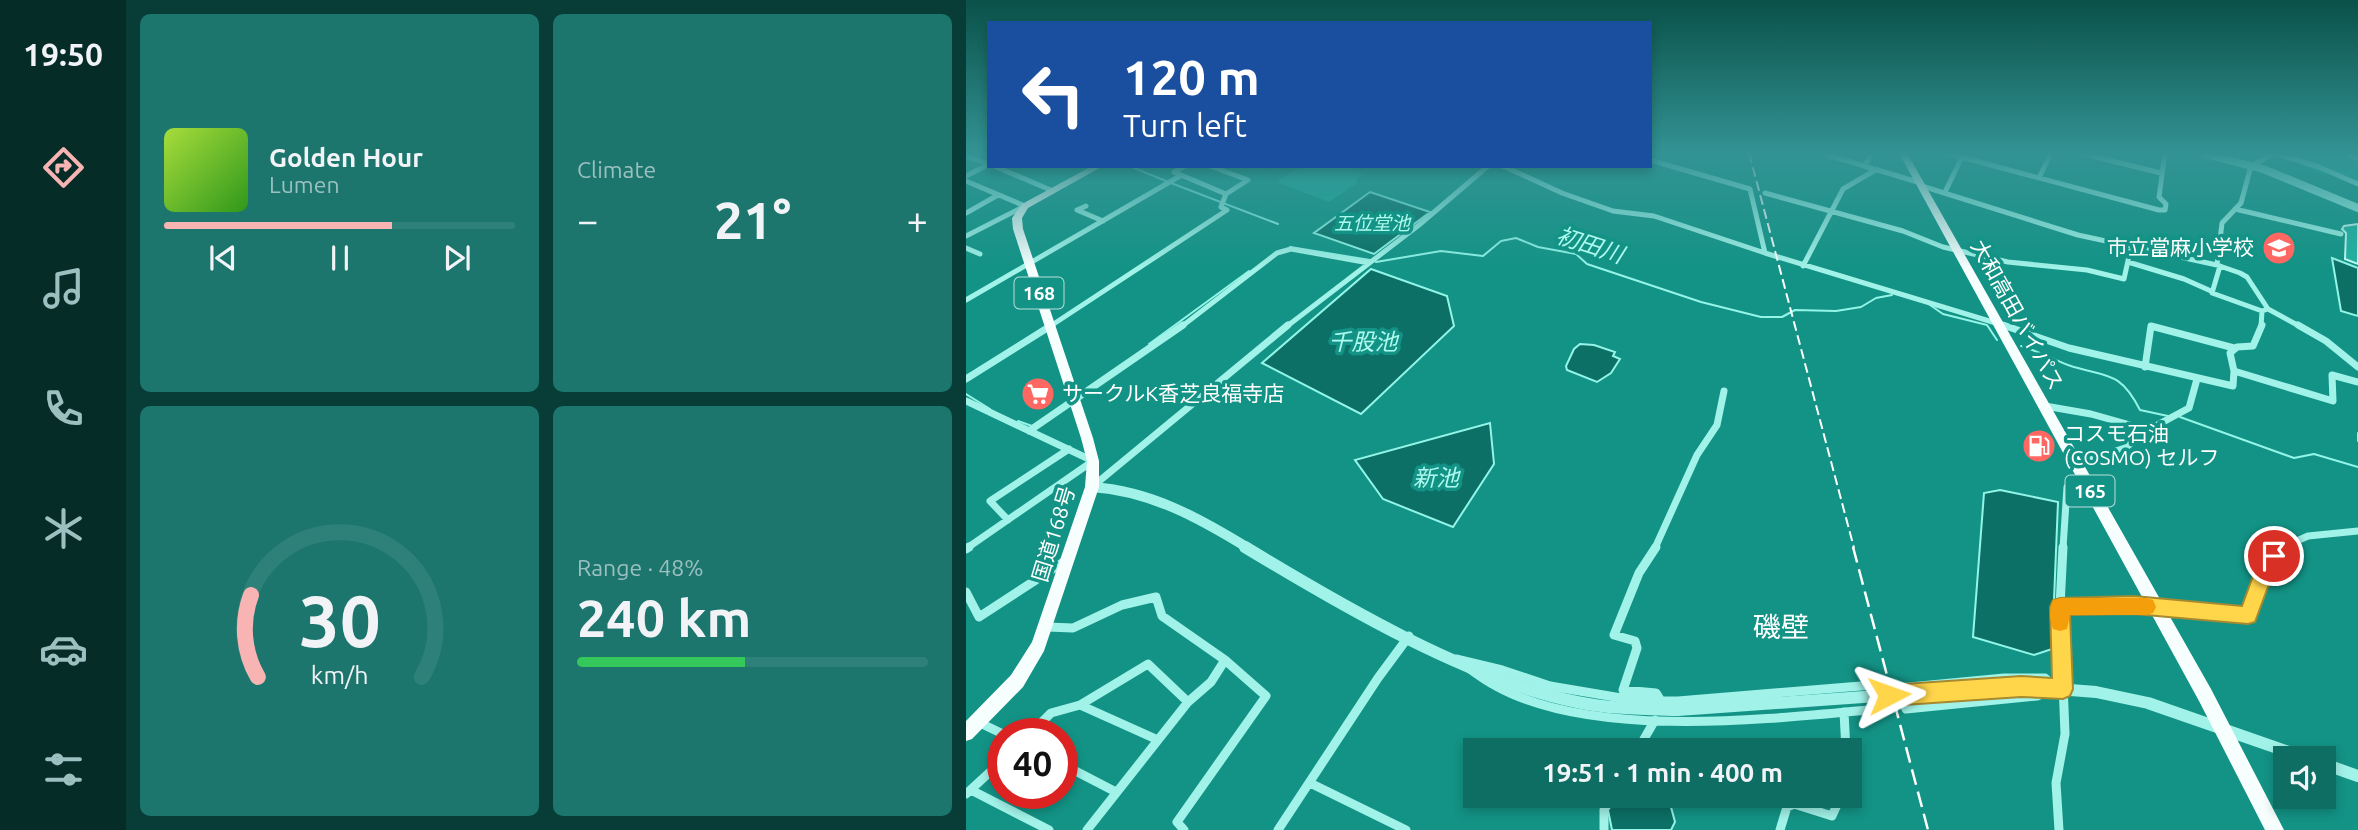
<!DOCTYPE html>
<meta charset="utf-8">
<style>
:root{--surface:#0e6e64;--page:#1c766d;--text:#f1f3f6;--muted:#9bc0bf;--line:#2e8178;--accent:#f7b4b3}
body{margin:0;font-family:Ubuntu,"Noto Sans JP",sans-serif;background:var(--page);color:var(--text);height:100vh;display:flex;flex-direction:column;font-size:26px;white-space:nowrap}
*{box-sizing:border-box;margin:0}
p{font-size:23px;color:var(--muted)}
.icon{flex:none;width:38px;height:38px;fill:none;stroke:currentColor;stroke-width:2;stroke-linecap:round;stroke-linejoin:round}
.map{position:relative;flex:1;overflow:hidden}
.drawer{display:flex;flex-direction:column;gap:14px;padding:14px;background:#083c37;width:840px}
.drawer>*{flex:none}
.guide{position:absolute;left:21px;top:21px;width:665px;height:147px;border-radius:0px;box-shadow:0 4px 10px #0003;background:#1a4fa0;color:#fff;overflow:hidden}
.buttons{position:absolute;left:1307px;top:746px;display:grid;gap:14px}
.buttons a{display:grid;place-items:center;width:63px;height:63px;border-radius:0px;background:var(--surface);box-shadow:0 4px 10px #0003;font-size:35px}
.speed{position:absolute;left:21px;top:718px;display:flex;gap:14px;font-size:35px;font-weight:700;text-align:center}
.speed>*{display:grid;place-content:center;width:91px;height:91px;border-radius:50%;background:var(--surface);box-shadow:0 4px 10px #0003;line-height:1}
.speed .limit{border:10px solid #d22;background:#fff;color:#111}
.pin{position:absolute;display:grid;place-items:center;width:60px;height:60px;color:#fff;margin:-30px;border:4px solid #fff;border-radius:50%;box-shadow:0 2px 7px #0007}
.me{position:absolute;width:77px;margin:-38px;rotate:86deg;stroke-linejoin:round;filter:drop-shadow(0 0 5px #0008)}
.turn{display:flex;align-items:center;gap:24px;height:147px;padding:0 21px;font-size:32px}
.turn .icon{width:91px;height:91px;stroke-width:2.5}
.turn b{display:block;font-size:49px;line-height:60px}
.big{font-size:52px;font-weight:600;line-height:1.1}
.drawer .tile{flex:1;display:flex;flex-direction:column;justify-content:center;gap:10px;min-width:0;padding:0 24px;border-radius:10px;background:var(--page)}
.drawer .dial{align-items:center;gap:0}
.dial svg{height:182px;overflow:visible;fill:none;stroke:var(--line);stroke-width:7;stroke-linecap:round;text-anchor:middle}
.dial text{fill:var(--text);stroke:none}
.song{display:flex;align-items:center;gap:21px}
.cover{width:84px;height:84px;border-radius:10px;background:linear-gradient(135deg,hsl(80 70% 55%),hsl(110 70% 35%))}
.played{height:7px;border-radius:4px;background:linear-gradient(90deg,var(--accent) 65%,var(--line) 65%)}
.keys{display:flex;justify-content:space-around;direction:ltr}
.heat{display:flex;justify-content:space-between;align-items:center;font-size:38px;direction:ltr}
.charge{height:10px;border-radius:5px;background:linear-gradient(90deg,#34c759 48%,var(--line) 0)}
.drawer .tiles{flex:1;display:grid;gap:14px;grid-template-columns:repeat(2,1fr)}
.trip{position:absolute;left:497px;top:738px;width:399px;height:70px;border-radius:0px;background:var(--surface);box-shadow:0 4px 10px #0003;font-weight:600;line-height:70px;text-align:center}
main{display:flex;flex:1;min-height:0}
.menu{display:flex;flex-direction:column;width:126px;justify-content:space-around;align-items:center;background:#062c28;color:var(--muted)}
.menu .icon{width:49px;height:49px}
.menu .current{color:var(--accent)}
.menu b{font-size:32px;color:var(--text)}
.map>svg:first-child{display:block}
.green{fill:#1bad9b}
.water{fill:#0c7066;stroke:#93f5e8;stroke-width:2}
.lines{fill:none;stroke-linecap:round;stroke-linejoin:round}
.stream{stroke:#93f5e8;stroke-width:2}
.building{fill:#21b2a1;stroke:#c9fdf6;stroke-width:2}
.minor-far2{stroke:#a1f2e8;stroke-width:5}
.minor-far1{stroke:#a1f2e8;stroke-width:7}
.minor{stroke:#a1f2e8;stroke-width:9}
.tertiary-far2{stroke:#a1f2e8;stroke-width:8}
.tertiary-far1{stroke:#a1f2e8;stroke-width:10}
.tertiary{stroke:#a1f2e8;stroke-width:12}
.trunk{fill:#f6fffe;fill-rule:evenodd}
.rail-far1{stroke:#fff;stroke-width:2;stroke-dasharray:10 4.5;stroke-linecap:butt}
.rail{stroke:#fff;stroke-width:2.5;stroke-dasharray:16 7;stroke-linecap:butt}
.tertiary-bridge{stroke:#a1f2e8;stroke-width:12}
.route{fill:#ffd54a;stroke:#a68a30;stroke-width:2}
.slow{fill:#f59e0b}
.labels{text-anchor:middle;stroke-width:7;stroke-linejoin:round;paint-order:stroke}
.far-water-label{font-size:19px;font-style:italic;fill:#adf9ef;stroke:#139385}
.shield{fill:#139385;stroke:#b8dfda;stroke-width:2}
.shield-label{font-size:19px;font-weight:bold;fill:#fff}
.poi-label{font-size:21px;fill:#fff;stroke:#139385;text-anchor:start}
.street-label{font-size:21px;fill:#fff;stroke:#139385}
.water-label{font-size:23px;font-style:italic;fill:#adf9ef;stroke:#139385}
.near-neighbourhood-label{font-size:28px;fill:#fff;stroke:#139385}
</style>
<main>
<nav class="menu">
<b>19:50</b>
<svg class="icon current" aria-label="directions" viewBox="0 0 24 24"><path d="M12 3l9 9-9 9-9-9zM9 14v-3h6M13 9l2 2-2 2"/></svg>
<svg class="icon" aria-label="music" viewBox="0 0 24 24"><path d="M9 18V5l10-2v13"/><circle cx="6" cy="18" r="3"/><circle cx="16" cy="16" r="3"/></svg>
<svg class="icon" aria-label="phone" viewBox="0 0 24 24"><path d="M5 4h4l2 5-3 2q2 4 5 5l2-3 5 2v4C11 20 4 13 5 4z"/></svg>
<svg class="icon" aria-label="climate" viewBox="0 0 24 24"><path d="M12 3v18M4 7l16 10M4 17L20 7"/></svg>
<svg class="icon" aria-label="car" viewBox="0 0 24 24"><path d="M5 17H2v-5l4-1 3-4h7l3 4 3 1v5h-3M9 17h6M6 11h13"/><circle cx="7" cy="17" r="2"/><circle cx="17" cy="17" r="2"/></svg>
<svg class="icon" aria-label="filters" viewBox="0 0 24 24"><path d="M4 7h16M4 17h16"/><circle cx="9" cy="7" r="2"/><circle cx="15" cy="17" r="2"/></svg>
</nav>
<section class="drawer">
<div class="tiles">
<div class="tile">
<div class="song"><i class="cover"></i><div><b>Golden Hour</b><p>Lumen</p></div></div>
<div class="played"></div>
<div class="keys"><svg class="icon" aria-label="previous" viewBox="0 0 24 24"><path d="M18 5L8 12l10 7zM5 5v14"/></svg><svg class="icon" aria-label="pause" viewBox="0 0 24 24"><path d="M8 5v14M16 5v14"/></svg><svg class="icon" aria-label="next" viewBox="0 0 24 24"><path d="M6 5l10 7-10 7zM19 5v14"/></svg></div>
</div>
<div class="tile"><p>Climate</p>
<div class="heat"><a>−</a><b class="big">21°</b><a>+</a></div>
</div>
<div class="tile dial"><svg viewBox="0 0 100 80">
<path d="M14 69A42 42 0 1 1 86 69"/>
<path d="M14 69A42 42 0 0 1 11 33" stroke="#f7b4b3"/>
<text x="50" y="56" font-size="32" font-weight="700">30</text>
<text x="50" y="72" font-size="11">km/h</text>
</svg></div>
<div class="tile"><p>Range · 48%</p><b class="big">240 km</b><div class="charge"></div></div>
</div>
</section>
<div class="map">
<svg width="1392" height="830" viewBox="0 0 1392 830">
<rect width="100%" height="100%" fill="#139385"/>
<path class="green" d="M1313,153C1339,153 1367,150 1392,159V183L1365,171L1360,175L1335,166L1336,162Z
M335,166H390L396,175L389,180L392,182L363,202L311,182Z"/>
<path class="water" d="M404,192L464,212L408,254L348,233Z
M1366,258L1392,268V316L1375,311Z
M405,269L481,296L488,326L395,414L296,363Z
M614,344L628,345L649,352L647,356L654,359L645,373L631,382L601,370L600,366L608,349Z
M524,423L528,464L487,527L417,499L389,460Z
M1034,490L1092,502L1086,649L1068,655L1007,637L1018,493Z
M653,796H702L709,822L705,830H646L642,810Z"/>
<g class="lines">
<path class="stream" d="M163,166L200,181
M205,183L312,224
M324,247L404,260
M410,262L475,251L517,256L535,241L550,238L572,247L610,254L621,264L735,302L795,317H816L829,310L870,311L895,307L910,298L926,295
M964,305L977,314L1021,325L1031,340
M183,344L283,271
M1055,346C1072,351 1086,359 1102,365C1140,378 1153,369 1174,410L1202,416
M0,394L24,409
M1214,417L1328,458L1348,454L1392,467
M52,421L66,426
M1392,433V441"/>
</g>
<path class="building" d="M1392,224V264L1379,259L1380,233L1376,229L1378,226Z"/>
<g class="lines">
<path class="minor-far2" d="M855,153L955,183
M980,153L1193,210H1199L1200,204L1193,197L1199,153
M1114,153L1195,173
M1308,153L1353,167L1392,184
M1381,153L1392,159
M0,156L23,164
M684,160L784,189L799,253L1043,327
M899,165L906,153
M28,166L87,191
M219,166L208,172L260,194
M537,166L596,193L647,211L688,216L799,253
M0,176L23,164
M1073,178L1085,153
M0,181L59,206
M956,186L1112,235L1251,265L1274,273L1281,277L1302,309L1335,327
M979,192L996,157
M799,193L937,231L977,247L1042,262L1121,270L1158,279L1165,247
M120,206L111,210L137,221
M1269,209L1375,234
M0,213L32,195
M0,236L59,206
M0,248L14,254
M1162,262L1218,279L1245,291
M1251,265L1256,223L1275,203L1285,166L1308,153
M837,266L877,189L911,169
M1254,266L1246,293L1296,311
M0,300L214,176
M83,327L261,210L255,207L260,194L282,180L244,166
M215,327L311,253L325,249L403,263
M320,327L453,225L522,166
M1185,327H1189
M1295,327L1296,311L1302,309"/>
<path class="minor-far1" d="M1037,325L1103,348L1267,386L1268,371L1264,353L1271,347L1287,346L1296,325
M1332,325L1360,341L1392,367
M1179,367L1185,326L1268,348
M1268,371L1367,401L1366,375L1392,382
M0,379L86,325
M0,401L127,461L1,548
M1079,406L1125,414L1182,430L1223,408L1231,379
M63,431L217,325
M1110,464L1159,448L1182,430
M126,487L322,325
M42,520L24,501L103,449
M689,548L731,455L751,425L758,391
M1097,548L1101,487L1107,480L1117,478
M1315,548L1342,536L1392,531"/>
<path class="minor" d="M690,547L673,573L648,635L669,641L671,648L657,690L690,693L695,701
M0,549L3,547
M0,592L13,617L99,561
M1094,606L1168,605L1282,615L1298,569L1317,547
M81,627L107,628L156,605L190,597L196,616L259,660L300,696L211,822L218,830
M490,659L536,670L584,686L667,700L712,701L907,685L913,709C804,719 628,740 530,686C516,679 503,668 490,659Z
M1038,678H1079L1090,688L1071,696L940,709L933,688Z
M114,705L192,740
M878,712L880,751
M12,722L37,734
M65,733L85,713L114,705L182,664L222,702
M681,751L678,739L689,720
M96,764L150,792
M344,783L440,830
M5,790L83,830
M0,794L37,760
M121,830L222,702L245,682L259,660
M312,830L412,678L443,636
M638,830V810L644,796
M814,830L821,807L828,804L866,816L875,796
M1093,830L1090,783L1099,734L1094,606L1097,547"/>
<path class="tertiary-far2" d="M1235,153L1297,169L1392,208"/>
<path class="tertiary-far1" d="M126,487C185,491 233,518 282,548"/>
<path class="tertiary" d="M279,547C373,604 504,681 611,702C644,709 678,709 712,710
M1054,686L1130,692L1182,703L1340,758
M1358,764L1392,776"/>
<path class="trunk" d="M933,153H941L1245,689L1318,830H1299L1233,701Z
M126,166H137L62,208L56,218L57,229L127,438L133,461V487L78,651L57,687L6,739L0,741V721L45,675L66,642L119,487L121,461L115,438L47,229L46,218L56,204Z"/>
<path class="rail-far1" d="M783,153L888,548"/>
<path class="rail" d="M887,547L962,830"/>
<path class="tertiary-bridge" d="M712,710L1054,686"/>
</g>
<linearGradient id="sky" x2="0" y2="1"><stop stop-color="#0a5149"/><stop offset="0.57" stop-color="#339394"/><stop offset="1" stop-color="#339394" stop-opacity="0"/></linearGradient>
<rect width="1392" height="269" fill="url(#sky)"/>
<path class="route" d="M1308,548L1314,550L1317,556L1309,568L1289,622L1282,624L1168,614L1104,615L1107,689L1104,696L1097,699L1055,697L923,706L915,703L912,695L915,688L923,685L1055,676L1086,678L1084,607L1087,600L1094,598L1168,596L1276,606L1294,557Z"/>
<path class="slow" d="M1094,598H1180L1187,600L1190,607L1187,613L1180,615H1104L1101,629L1094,631L1087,629C1083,620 1083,609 1087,600Z"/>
<defs>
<symbol id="school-disc" viewBox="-11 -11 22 22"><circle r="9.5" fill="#ff6862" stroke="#139385"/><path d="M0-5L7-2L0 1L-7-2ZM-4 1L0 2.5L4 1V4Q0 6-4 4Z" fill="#fff"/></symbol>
<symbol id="supermarket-disc" viewBox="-11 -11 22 22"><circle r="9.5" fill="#ff6862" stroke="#139385"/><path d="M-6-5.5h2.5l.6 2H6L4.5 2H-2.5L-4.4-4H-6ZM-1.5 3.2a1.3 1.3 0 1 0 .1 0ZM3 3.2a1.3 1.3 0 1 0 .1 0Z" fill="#fff"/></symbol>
<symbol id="fuel-disc" viewBox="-11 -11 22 22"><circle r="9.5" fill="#ff6862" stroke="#139385"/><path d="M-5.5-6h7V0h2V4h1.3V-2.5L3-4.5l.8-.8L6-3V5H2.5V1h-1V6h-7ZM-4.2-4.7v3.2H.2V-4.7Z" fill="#fff"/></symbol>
</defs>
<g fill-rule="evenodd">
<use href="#school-disc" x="1294" y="229" width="38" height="38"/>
<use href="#supermarket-disc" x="53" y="375" width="38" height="38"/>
<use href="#fuel-disc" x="1054" y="427" width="38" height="38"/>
</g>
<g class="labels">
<g class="far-water-label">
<text x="406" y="230">五位堂池</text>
</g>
<g class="shield">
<rect x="48.5" y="277.5" width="49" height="31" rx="5"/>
<rect x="1099.5" y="475.5" width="49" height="31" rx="5"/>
</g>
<g class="shield-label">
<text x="73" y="300">168</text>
<text x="1124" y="498">165</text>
</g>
<g class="poi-label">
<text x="1288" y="255" text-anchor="end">市立當麻小学校</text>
<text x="96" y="401">サークルK香芝良福寺店</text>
<text x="1098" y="441">コスモ石油<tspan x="1098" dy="24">(COSMO) セルフ</tspan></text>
</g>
<g class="street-label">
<text transform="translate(1051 315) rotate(61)" y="7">大和高田バイパス</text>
<text transform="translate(88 534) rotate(-73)" y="7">国道168号</text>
</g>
<g class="water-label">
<text transform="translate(624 245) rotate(18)" y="8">初田川</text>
<text x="397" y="350">千股池</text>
<text x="470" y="486">新池</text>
</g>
<g class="near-neighbourhood-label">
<text x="815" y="637">磯壁</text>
</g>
</g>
</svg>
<div class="buttons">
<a><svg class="icon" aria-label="sound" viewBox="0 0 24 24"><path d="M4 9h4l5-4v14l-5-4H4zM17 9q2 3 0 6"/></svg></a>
</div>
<div class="speed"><div class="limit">40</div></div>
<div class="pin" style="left:1308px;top:556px;background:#d93025"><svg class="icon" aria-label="arrive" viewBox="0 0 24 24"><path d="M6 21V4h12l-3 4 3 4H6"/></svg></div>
<svg class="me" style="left:923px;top:695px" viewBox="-20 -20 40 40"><path d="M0-17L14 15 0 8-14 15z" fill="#ffd54a" stroke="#fff" stroke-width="4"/></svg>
<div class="trip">19:51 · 1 min · 400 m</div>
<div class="guide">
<div class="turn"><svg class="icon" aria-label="left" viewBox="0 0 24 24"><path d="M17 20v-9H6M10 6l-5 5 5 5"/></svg><div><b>120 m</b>Turn left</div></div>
</div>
</div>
</main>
